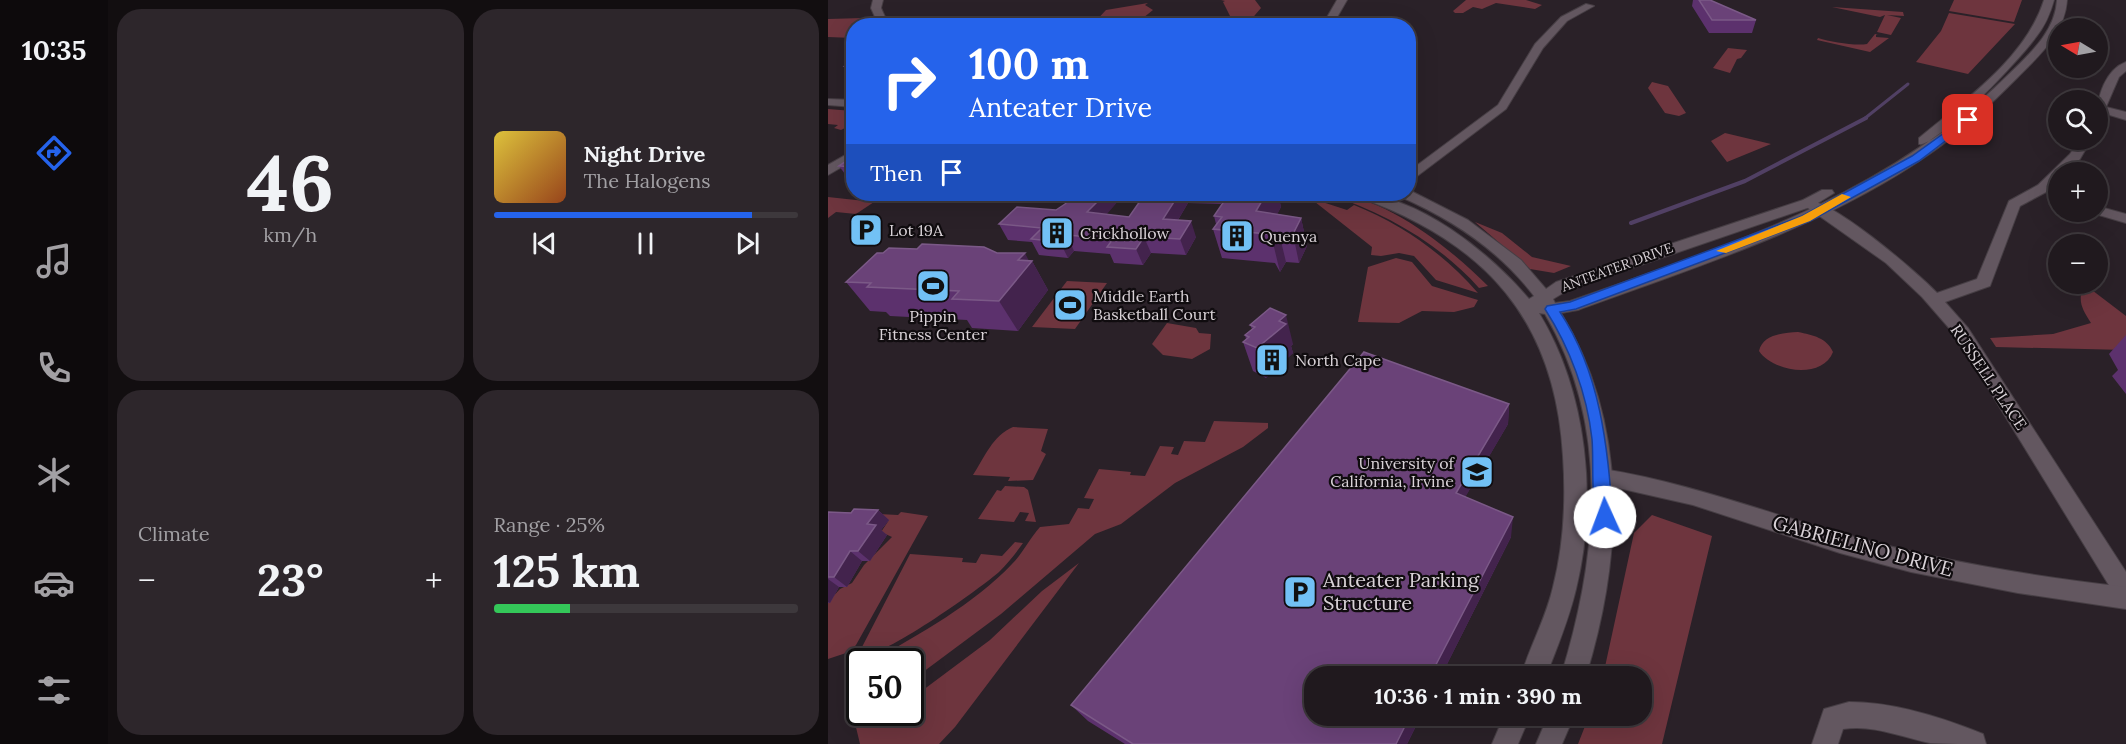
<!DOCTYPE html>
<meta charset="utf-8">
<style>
:root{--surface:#20191e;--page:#2d262b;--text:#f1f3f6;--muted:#a2a0a4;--line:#3d383c;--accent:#2563eb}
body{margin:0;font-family:Lora,serif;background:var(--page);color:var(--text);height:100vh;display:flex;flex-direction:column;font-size:22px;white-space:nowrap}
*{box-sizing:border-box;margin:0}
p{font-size:20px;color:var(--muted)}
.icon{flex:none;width:33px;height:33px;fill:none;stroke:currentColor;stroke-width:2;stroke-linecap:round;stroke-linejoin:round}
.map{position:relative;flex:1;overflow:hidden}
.drawer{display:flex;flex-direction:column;gap:9px;padding:9px;background:#120e10;width:720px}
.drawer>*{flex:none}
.guide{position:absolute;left:18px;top:18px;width:570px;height:183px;border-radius:24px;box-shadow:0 6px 24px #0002,0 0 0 2px var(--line);background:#2563eb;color:#fff;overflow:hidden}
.needle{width:39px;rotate:280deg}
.controls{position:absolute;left:1220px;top:18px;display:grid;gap:12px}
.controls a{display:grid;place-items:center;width:60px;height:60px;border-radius:50%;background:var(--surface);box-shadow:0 6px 24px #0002,0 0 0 2px var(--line);font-size:30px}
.speed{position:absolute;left:18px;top:648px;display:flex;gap:12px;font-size:30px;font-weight:700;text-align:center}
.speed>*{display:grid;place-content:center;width:78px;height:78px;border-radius:50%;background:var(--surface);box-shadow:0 6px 24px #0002,0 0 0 2px var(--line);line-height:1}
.speed .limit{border:3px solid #111;border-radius:9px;background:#fff;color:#111}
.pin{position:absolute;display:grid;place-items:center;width:51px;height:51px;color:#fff;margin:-26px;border-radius:12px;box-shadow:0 3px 9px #0006}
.me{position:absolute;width:66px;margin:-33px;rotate:358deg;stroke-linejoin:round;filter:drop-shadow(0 0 4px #0008)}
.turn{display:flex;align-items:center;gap:21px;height:126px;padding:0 24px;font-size:27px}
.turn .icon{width:78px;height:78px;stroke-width:2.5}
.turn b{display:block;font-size:42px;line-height:51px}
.then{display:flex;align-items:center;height:57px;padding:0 24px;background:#0003;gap:12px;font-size:22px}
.big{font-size:45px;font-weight:800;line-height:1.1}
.drawer .card{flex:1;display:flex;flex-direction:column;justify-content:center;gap:9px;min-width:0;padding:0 21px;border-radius:24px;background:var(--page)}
.drawer .dial{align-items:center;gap:0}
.dial b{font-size:78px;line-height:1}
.song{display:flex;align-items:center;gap:18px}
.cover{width:72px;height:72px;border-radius:9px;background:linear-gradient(135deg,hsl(50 70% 55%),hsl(20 70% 35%))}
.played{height:6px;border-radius:3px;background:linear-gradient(90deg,var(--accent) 85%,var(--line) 85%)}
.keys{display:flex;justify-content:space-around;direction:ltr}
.heat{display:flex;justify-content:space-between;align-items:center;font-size:33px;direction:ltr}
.charge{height:9px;border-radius:4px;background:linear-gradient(90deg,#34c759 25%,var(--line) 0)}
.drawer .tiles{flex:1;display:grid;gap:9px;grid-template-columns:repeat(2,1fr)}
.trip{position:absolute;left:476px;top:666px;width:348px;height:60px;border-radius:24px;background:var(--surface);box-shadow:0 6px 24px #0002,0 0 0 2px var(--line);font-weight:800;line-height:60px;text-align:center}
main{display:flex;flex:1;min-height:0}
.dock{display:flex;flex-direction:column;width:108px;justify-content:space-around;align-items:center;background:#0d0a0c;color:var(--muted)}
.dock .icon{width:42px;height:42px}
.dock .current{color:var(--accent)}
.dock b{font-size:27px;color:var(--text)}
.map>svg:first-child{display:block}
.green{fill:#6e353e}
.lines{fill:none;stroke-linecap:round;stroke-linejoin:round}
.stream-far1{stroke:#514064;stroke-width:3}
.stream{stroke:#514064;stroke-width:4}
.minor-casing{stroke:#463e44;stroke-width:2}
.tertiary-casing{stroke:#463e44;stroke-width:2}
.secondary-casing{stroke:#463e44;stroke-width:2}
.minor{fill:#635760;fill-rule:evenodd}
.tertiary{fill:#635760;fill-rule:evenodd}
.secondary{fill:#635760;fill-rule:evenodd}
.wall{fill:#5c316d;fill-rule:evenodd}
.shaded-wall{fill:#43234d}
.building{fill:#6a4278;stroke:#7b5987;stroke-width:1.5}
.route{fill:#2563eb;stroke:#184099;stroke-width:1.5}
.slow{fill:#f59e0b}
.labels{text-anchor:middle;stroke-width:4.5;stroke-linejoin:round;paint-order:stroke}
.far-street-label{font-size:14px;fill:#d9d2d7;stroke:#100c0f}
.poi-label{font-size:16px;fill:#d9d2d7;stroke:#100c0f;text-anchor:start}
.street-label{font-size:16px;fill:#d9d2d7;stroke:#100c0f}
.near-street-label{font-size:20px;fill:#d9d2d7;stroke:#100c0f}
.near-poi-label{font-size:20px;fill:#d9d2d7;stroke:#100c0f;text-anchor:start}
</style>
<main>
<nav class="dock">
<b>10:35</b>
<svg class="icon current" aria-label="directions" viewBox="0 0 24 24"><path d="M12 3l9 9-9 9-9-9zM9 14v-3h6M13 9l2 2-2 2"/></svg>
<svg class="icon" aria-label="music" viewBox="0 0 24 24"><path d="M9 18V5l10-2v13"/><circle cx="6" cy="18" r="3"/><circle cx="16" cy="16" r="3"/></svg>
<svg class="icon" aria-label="phone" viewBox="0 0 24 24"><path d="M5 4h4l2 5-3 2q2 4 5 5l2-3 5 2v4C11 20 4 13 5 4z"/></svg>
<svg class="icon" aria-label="climate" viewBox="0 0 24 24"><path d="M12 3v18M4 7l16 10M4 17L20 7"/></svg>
<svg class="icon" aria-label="car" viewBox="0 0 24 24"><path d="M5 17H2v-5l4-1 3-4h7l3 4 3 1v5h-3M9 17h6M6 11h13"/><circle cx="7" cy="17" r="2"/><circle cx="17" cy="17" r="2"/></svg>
<svg class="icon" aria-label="filters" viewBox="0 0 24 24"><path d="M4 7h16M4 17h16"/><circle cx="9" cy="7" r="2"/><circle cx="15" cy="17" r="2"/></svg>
</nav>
<section class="drawer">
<div class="tiles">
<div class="card dial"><b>46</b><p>km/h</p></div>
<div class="card">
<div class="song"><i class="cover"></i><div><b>Night Drive</b><p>The Halogens</p></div></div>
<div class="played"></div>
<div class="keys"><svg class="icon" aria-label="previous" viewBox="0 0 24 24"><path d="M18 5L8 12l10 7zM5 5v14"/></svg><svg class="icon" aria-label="pause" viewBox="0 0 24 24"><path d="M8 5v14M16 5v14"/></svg><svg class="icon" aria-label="next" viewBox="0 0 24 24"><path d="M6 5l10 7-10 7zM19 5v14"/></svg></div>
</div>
<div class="card"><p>Climate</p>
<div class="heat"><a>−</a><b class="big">23°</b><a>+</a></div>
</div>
<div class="card"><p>Range · 25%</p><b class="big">125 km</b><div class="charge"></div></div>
</div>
</section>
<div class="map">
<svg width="1298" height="744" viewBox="0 0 1298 744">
<rect width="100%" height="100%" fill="#2a2128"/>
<path class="green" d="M393,0H427L433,8L421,22L414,24L403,18L395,2L397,1Z
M638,0H698L714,5L707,9L668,3L654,9L645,7L635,13H627L625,11Z
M1126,0H1194L1186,22L1121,11Z
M320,3L317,5L325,10L315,18L312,25H264L278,10Z
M1004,7L1075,12L1076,16L1059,15L1073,18L1063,35L1049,32L1057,15L1052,17Z
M1121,13L1187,24L1140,74L1088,62L1113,31Z
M35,18L41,25L26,26L25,38L0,37V19Z
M1047,34L1051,35L1048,34V37L1061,38L1042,52L989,40L990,38C1003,42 1027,46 1039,44Z
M900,48L919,50L913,58L909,59L902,73L885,68Z
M824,82L840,86L858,113L851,116L837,113L820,88Z
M0,109L25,111V124L13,130L6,128L10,125L0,124Z
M897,133L943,144L899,162L883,141Z
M500,194C555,193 623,249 660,286L651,288C611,243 557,213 500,194Z
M0,197L46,202L28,214L8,212L0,218Z
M482,198L519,210L526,205C574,224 616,254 650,293L608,280L586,256L571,253L553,256L543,255L544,247Z
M647,222L674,233L704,257L743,266L726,273L702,269Z
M568,258L584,262L604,286L650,300L646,307L626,312L594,311L571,323L530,322L540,267Z
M239,281L279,283L247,329L204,327Z
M1256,284L1298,316V350L1168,347L1162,338L1225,334L1263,323C1254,309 1249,301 1256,284Z
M339,323L368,328L371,333L383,334L382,349L364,359L335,355L324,344Z
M970,332C985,335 999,338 1005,352C994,380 945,372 931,351C935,334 955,333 970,332Z
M386,421L440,423V428L415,447L347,483L293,524L267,534L173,614L87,678L83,681L82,662L44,661C92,634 146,604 184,564C195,553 202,538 212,527L241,524L250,508L261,509L266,499L256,498L271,469L303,472L302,475L317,476L332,446L346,447L343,454L350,455L356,441L377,442Z
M185,427L220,429L213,451L218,454L205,480L180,481L182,477L145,475C156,458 165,435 185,427Z
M177,486L196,487L200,490L208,522L197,521L201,513L192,512L186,522L150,519L169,490L173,491Z
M13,512L70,515L73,512L100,516L28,645L21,652L0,659V602L12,589L24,583L36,565L64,537L53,532L61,520L6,519Z
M824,515L884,536L834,744H750L761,716H813V676H775L806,533Z
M187,542L195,543C188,553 180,563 171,572C154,587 50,662 34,654V647L82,554L135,558L134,562L148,563L153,554L174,556Z
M251,563L127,727L111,744H32L26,719L46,713L82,712L83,699L162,640L214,591Z
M31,669V705L25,708L16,678Z"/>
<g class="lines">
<path class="stream-far1" d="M1036,119L1080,84"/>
<path class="stream" d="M803,223L917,181L1038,118"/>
<defs>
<path id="minor" d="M758,4L766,6L739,21L715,48L678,109L580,183V172L670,105L707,44L733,17Z
M1298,62V71L1291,77L1278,107L1298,112V120L1275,113L1269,117C1269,97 1277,70 1298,62Z
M1251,140H1263L1252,159L1238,172H1230V181L1220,191L1192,206L1162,286L1117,302L1140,328L1298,572V603L1290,600L1128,336L1094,297L1058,263L973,203L975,200C999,194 1091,274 1109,293L1149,279L1181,201L1210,185L1242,154Z
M26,150V160L0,175V165Z
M1269,206L1298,214V223L1264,213L1269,212Z
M1021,702C1066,702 1113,717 1155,734L1158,744C1141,744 1119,744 1102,743C1073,737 1045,724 1015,729L1010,744H984L996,709Z"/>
<path id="tertiary" d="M45,0H55L53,8L61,26H51L43,8Z
M509,0H519L504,26H494Z
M775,469C857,482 933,511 1012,533C1106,560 1201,576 1298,587V609L1190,593L1083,572L1012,553L865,505L768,483L765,477L768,471Z"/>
<path id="secondary" d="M1216,0H1226C1222,14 1217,26 1208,37C1195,56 1109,148 1091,144V138C1136,101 1198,58 1216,0Z
M1229,0H1239C1237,33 1211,56 1189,78C1162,105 1135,131 1103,153C997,227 870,266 750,310L733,313C801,425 795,555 758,676H733C770,556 783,427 717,314L711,313C759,392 770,500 748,589C741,619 729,648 718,676H693C702,646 718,618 725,587C736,544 738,500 735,456C727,319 657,242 530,197L528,194C590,194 663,254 701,299L706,296C671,250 625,220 573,197L571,194L583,191L640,220L693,260L718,289L728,282L975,200L994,190H1004L1006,193L985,206L740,290L725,299L727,303L742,301C899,246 1056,197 1178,77C1200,55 1227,33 1229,0Z
M0,99L26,100V107L0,105Z
M676,716H702L690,744H664Z
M720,716H746L734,744H708Z"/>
</defs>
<use href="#minor" class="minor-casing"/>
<use href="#tertiary" class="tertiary-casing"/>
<use href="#secondary" class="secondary-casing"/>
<use href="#minor" class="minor"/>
<use href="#tertiary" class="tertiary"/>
<use href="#secondary" class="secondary"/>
</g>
<path class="wall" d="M865,0H882L928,20L924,33H881L864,6Z
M26,61V78H24L17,66Z
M26,156V186L11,166Z
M43,194H84L78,198L44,195Z
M247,194H399L393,204L360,203L350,220L368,237L358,255L323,253L315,265L286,263L282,254L246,251L240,258L211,255L204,242L180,240L171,224L228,210L237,204ZM291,200L311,202L301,217L278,214Z
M401,194H450L453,207L449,214L473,218L479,246L471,263L458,262L452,272L447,263L394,258L385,229L388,224L386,216Z
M55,253H169L204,261L220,290L190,331L144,328L139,320L62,316L58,312L42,311L18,282Z
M422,325L465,344L463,346L465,353L438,378L425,371L415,342L418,339L417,335L424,329Z
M1298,335V394L1284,376L1290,370L1281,354Z
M681,404L680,424L637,497L683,537L613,676H486V716H593L579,744H297L260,721L243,705Z
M50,510L61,520L53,530L59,535L42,561H34L19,587H11L2,603H0V512L23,513Z"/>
<path class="shaded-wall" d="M75,194H84L78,198Z
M277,194H289L291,200L267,228L259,212Z
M351,194H357L360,203L341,235L335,219Z
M390,194H399L393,204Z
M438,194H450L453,207L439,234L428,211Z
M473,218L479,246L471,263L465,234Z
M363,221L368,237L358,255L352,239Z
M451,233L458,262L452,272L445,243Z
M239,235L246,251L240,258L232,242Z
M316,237L323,253L315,265L308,249Z
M197,253L202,263L204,261L220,290L190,331L171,301L190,260Z
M458,315L465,344L463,346L465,353L438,378L429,348L451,321Z
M681,404L680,424L628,513V493Z
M50,510L61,520L53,530L59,535L42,561L30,551L39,524Z
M685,517L683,537L613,676H602Z
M22,551L34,561L19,587L6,577Z
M0,579L11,587L2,603L0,602Z
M582,716H593L579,744H568Z"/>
<path class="building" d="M871,0H882L928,20H884Z
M26,61V67L17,66Z
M26,156V167L11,166Z
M247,194H277L259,212L301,217L317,194H351L335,219L363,221L352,239L316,237L308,249L279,247L285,239L239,235L232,242L203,239L214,228L171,224L189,207L228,210L237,204Z
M401,194H438L428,211L473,218L465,234L451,233L445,243L440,234L385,229L394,217L386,216Z
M94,244L156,247L169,253H197L190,260L204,261L171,301L124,299L131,291L39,287L43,283L18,282L49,253H55L61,248L89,249Z
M442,308L458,315L451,321L458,324L429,348L415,342L421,337L417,335L427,327L422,325Z
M536,352L681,404L628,493L685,517L602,676H486V716H582L568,744H305L243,705Z
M26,509L50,510L39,524L48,525L30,551H22L6,577H0V512L23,513Z"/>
<path class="route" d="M1137,118L1145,120L1091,161L982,221L748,309L732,312C773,374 779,445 785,517L782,522H771C762,503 766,461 764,439C759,394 742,348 717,309L719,306L742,302L974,216L1084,156Z"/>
<path class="slow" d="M1014,194L1023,197L982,221L898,253L888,251L974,216Z"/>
<defs>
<symbol id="parking-square" viewBox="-11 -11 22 22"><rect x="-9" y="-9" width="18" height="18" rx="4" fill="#72c1f5" stroke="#100c0f"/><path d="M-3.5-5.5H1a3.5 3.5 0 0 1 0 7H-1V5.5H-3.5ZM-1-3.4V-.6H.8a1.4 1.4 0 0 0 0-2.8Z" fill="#111"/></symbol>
<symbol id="building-square" viewBox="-11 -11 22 22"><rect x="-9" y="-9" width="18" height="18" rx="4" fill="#72c1f5" stroke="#100c0f"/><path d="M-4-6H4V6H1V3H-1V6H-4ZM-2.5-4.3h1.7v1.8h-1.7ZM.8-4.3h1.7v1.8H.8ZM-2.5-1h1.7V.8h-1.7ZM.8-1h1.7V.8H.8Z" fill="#111"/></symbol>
<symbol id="stadium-square" viewBox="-11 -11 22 22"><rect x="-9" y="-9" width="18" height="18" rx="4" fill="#72c1f5" stroke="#100c0f"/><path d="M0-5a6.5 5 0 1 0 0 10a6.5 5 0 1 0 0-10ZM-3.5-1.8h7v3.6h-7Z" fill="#111"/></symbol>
<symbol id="university-square" viewBox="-11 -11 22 22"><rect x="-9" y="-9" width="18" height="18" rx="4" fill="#72c1f5" stroke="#100c0f"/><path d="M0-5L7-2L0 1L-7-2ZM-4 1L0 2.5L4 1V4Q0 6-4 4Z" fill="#111"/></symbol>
</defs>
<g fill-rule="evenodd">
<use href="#parking-square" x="19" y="211" width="38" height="38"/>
<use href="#building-square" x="210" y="214" width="38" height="38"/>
<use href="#building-square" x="390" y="217" width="38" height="38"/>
<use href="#stadium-square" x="86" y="267" width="38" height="38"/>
<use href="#stadium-square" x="223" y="286" width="38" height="38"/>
<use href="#building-square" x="425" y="341" width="38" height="38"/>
<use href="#university-square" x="630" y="453" width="38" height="38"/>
<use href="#parking-square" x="453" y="573" width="38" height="38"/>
</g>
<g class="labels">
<g class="far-street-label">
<text transform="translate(789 267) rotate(-20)" y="5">ANTEATER DRIVE</text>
</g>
<g class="poi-label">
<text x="61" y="236">Lot 19A</text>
<text x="252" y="239">Crickhollow</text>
<text x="432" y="242">Quenya</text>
<text x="265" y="302">Middle Earth<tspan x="265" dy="18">Basketball Court</tspan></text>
<text x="105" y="322" text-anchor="middle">Pippin<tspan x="105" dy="18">Fitness Center</tspan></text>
<text x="467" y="366">North Cape</text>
<text x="626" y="469" text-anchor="end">University of<tspan x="626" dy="18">California, Irvine</tspan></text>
</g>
<g class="street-label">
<text transform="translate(1161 377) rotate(56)" y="6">RUSSELL PLACE</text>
</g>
<g class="near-street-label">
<text transform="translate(1035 546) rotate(15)" y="7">GABRIELINO DRIVE</text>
</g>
<g class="near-poi-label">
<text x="495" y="587">Anteater Parking<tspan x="495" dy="23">Structure</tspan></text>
</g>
</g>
</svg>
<div class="controls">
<a><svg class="needle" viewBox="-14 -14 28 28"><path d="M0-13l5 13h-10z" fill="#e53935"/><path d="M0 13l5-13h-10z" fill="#a2a0a4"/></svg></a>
<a><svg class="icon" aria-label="search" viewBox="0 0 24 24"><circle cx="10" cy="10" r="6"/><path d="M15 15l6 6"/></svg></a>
<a>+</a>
<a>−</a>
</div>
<div class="speed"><div class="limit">50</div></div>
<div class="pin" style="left:1140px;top:120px;background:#d93025"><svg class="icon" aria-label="arrive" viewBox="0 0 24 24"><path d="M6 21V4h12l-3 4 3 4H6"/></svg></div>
<svg class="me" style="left:777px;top:517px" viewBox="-20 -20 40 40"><circle r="19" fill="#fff"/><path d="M0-13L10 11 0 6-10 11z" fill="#2563eb"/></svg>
<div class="trip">10:36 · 1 min · 390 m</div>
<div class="guide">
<div class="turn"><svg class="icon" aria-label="right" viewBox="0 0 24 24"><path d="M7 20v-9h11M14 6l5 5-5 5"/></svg><div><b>100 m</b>Anteater Drive</div></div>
<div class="then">Then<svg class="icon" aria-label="arrive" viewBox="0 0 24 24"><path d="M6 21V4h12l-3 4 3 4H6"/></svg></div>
</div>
</div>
</main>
